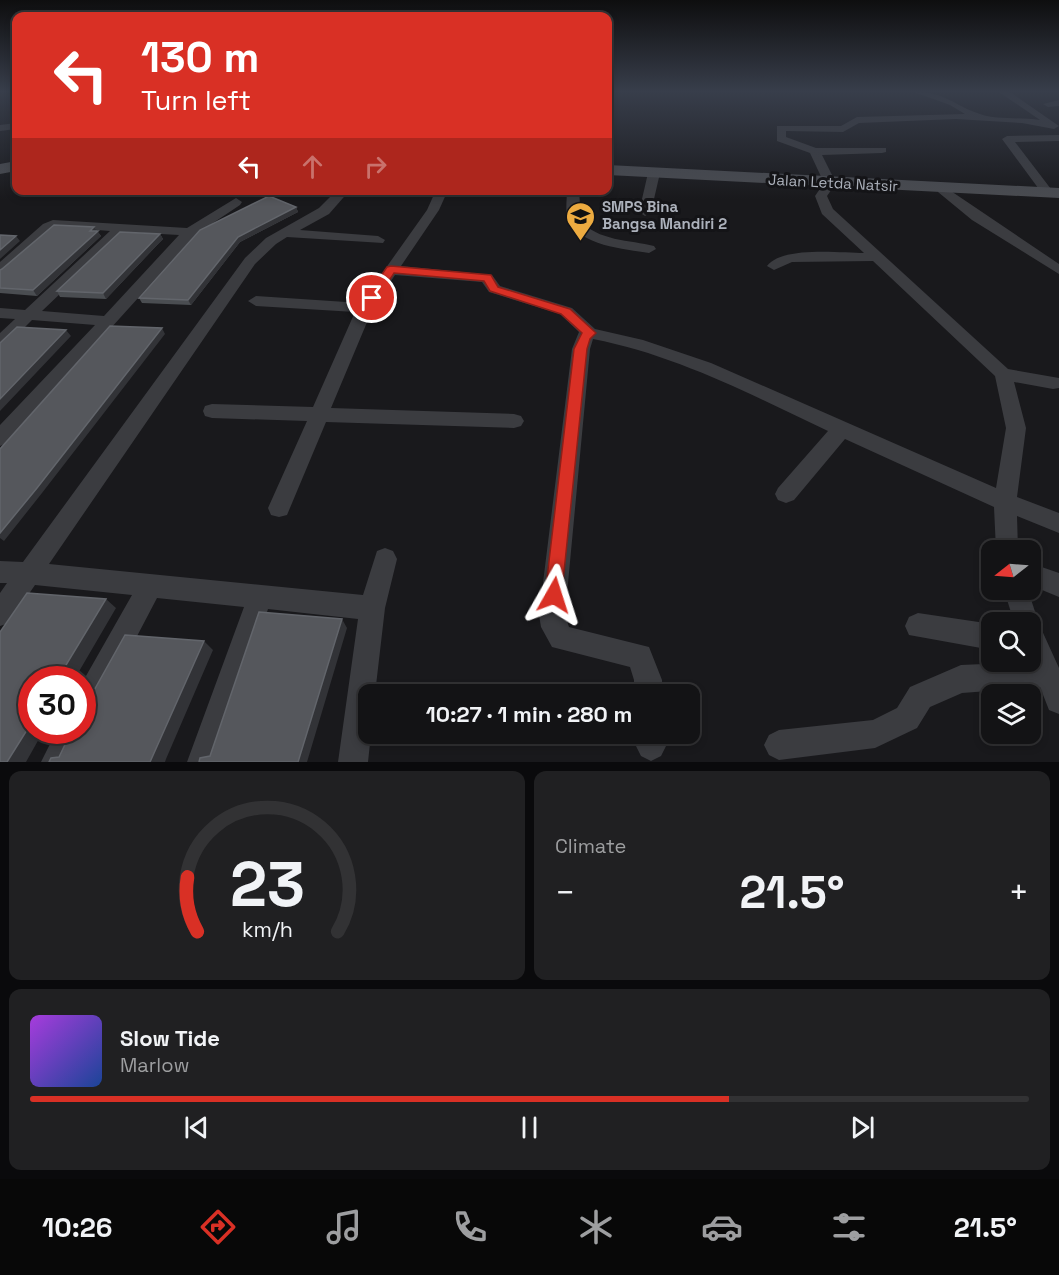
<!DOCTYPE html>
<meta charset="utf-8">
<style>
:root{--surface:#131315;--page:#202022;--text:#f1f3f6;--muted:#9d9ea0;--line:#323234;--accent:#d93025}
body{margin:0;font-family:"Space Grotesk",sans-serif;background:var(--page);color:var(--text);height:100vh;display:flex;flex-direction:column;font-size:22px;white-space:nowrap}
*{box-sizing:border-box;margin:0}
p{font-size:20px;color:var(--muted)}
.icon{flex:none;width:33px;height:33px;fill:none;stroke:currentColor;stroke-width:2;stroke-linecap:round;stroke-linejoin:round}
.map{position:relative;height:762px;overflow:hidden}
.details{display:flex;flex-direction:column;gap:9px;padding:9px;background:#0a0a0c;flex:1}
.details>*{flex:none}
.banner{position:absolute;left:12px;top:12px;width:600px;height:183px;border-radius:12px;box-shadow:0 3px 9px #0003,0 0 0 2px var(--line);background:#d93025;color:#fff;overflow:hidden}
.needle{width:39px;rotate:253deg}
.tools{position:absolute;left:981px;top:540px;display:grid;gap:12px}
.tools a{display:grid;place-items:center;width:60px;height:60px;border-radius:12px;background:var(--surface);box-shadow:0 3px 9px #0003,0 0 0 2px var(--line);font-size:30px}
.speed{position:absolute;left:18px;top:666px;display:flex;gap:12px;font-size:30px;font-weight:700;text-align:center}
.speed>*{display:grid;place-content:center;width:78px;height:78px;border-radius:50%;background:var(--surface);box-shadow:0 3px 9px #0003,0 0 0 2px var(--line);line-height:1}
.speed .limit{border:9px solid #d22;background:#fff;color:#111}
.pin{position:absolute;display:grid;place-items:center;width:51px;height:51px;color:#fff;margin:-26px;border:3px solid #fff;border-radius:50%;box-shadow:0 2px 6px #0007}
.me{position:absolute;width:66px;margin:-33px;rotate:6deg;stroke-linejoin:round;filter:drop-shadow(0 0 4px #0008)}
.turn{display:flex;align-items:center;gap:21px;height:126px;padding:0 30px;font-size:27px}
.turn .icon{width:78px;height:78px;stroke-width:2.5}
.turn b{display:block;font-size:42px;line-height:51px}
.lanes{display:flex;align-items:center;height:57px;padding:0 30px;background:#0003;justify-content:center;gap:30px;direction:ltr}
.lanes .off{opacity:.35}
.big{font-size:45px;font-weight:700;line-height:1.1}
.details .card{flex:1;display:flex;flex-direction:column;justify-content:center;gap:9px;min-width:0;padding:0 21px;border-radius:12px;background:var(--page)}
.details .dial{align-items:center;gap:0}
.dial svg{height:156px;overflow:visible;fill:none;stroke:var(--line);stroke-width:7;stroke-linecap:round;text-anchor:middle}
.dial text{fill:var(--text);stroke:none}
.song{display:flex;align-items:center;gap:18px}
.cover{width:72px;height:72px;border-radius:9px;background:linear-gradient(135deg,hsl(280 70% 55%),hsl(220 70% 35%))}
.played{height:6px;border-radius:3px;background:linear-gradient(90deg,var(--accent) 70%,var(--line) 70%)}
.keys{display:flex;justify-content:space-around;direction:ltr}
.heat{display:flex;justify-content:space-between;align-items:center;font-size:33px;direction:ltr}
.details .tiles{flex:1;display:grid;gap:9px;grid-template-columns:1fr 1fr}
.card:last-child{grid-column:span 2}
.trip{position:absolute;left:358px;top:684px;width:342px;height:60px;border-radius:12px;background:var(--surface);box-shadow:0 3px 9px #0003,0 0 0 2px var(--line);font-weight:700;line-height:60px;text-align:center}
.menu{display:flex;height:96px;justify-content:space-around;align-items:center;background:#080808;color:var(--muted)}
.menu .icon{width:42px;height:42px}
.menu .selected{color:var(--accent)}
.menu b{font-size:27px;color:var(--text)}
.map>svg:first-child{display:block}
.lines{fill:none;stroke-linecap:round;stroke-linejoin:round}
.minor{fill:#3b3c40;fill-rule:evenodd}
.secondary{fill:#494b50;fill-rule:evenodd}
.wall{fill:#4a4d51}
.shaded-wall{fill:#323337}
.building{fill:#55575c;stroke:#62656b;stroke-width:1.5}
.route{fill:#d93025;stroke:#8d1f18;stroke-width:1.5}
.labels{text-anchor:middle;stroke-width:6;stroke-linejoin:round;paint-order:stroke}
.far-street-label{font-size:15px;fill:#acb1bb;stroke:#141417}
.far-poi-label{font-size:15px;font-weight:bold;fill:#acb1bb;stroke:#141417;text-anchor:start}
</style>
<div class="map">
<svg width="1059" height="762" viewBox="0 0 1059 762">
<rect width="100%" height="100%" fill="#19191c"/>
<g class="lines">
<path class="minor" d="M914,92C946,92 953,105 980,114C995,120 1022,117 1040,120L999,92H1010L1059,126L1054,129L1022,123L956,119L859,123L843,132L786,131V137L816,148H886V152L882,153L822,155L836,183L827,196L833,209L1008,369L1059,378V388L1053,389L1014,382L1026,428L1017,497L1059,513V533L1017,516L1018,550H996L994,507L845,439L794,500L786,503L778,500L775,494L778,488L828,431C752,395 676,355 593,339L590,349L565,615L569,627L649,647L662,680V694H634V680L630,667L552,647L541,627L539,615L572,349L579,332L560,314L489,292L482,282L395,275L373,308L331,408L514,414L521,416L524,421L521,426L514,428L326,422L287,515L279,517L271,515L268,508L307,421L212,418L205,416L203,411L205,406L212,404L313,407L355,312L256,306L248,301L256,296L361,303L427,210L436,190H448L439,210L401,266L492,275L500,286L572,308L595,329L643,340L711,363L996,488L1006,428L995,376L873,261L792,262L774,270L767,266C782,246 840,253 864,253L822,214L815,196L824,183L810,153L777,141V126H841L857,117L965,114L950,105Z
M1059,100V106L1048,107L1043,104Z
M16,123V129L0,131V125Z
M1059,135V141L1015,142L1054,193L1048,197L1044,196L1002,139L1007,136Z
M654,170L660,173L651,212L645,216L639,212L648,173Z
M942,185L1059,264V274L972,220L938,192V186Z
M337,190H350L329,214L300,230L378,236L385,240L383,243L287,237L276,244L255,264L49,564L363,595L377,551L385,548L393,551L397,559L385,608L375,694H369L371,734L368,762H338L358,619L268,609L217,762H187L244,607L157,598L92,722L85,725L87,730L72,762H41L57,730H82V683L132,595L35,585L9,623L0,626V593L7,583H0V561L23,562L245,258L266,238L319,208Z
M567,190H579L581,220C596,241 631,240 654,246L656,249L649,253C625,249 579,246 568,219C565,211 567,199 567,190Z
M236,198L242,202L240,205L195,235L7,443L0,446V425L95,325L32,320L6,346L0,348V333L15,319L0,318V308L25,310L110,231L60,227L53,230L5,273L0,274V262L43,224L53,220L187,228ZM125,232L179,235L104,316L42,311Z
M1030,563L1059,573V597L1030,585Z
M1004,590H1028L1039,624L1059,668V714L1049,710L1040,687L962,693L930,707L917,728L875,748L779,760L769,755L764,745L769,735L779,730L873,720L897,708L910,687L961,665L1030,662V622H1014Z
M918,613L992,624V650L909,635L905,626L909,617Z
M637,734H665L666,746L661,756L651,761L641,756L636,746Z"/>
<path class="secondary" d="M16,161V171L0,174V164Z
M608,165L1059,188V198L608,175Z"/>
</g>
<path class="wall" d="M296,207L298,212L240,242L191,305L142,303L139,298Z
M94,227L101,236L37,296L0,293V270Z
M160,234L163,239L159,243L106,299L60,297L57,291Z"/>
<path class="shaded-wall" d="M296,207L298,212L240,242L191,305L188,300L238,237Z
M94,227L101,236L37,296L33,290Z
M160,234L163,239L159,243L106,299L103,293Z
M16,236L20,241L0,259V250Z
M162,328L165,334L42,493L4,541L0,538V533Z
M66,330L71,336L0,411V399Z
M106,599L116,608L74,680H57Z
M342,619L347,628L307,762H298Z
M204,641L213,650L166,759L165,762H150Z
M32,722V730H44L26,762H7Z"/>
<path class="building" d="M269,196L296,207L238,237L188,300L139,298L200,230Z
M54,225L94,227L90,231H98L33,290L0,288V270L2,269Z
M120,232L160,234L103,293L57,291Z
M0,235L16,236L0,250Z
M110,326L162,328L37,488L0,533V449Z
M17,327L66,330L0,399V343Z
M27,593L106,599L57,680H32V722L7,762H0V632Z
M259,612L342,619L298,762H199L200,758L210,756Z
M125,635L204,641L150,762H49L51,758L59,757L72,730H82V712Z"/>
<linearGradient id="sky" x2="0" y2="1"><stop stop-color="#0e0e0f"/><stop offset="0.46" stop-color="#383e4b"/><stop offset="1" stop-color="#383e4b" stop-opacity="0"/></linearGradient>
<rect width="1059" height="199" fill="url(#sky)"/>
<path class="route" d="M391,266L491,275L498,287L570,309L596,333L590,339L587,349L561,601L554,604L547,601L545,595L574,349L582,333L561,314L490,291L484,281L394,273L376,301H367V296L387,267Z"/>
<defs>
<symbol id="school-pin" viewBox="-11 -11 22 30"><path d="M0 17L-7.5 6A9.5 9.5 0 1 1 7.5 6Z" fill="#edab40" stroke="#141417"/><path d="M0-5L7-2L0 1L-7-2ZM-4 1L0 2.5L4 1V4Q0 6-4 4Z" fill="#111"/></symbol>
</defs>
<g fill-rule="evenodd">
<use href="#school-pin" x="564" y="200" width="33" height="45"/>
</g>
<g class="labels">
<g class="far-street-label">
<text transform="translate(833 183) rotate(3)" y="5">Jalan Letda Natsir</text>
</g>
<g class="far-poi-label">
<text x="602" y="212">SMPS Bina<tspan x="602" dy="17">Bangsa Mandiri 2</tspan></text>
</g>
</g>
</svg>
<div class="tools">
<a><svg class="needle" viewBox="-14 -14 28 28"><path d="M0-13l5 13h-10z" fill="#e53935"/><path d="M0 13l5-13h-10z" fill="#9d9ea0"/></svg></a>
<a><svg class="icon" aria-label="search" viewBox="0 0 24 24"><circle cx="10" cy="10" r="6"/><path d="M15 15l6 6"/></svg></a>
<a><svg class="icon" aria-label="layers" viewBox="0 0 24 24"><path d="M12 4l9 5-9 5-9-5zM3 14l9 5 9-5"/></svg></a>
</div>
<div class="speed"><div class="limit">30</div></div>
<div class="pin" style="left:372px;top:298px;background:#d93025"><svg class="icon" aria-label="arrive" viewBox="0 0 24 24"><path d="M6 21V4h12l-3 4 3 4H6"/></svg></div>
<svg class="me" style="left:554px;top:595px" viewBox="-20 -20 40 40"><path d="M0-17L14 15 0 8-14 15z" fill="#d93025" stroke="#fff" stroke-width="4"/></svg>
<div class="trip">10:27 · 1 min · 280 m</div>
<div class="banner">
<div class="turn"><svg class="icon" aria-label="left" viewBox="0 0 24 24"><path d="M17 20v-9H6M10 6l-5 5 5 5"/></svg><div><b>130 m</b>Turn left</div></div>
<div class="lanes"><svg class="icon" aria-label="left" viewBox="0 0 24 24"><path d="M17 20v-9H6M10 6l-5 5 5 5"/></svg><svg class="icon off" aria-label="ahead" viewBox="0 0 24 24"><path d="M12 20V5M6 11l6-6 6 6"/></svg><svg class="icon off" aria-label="right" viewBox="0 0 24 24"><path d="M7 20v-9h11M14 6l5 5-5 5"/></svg></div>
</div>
</div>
<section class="details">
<div class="tiles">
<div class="card dial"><svg viewBox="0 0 100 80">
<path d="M14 69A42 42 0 1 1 86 69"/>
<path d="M14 69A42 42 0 0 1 9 41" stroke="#d93025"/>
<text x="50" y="56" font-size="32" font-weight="700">23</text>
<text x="50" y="72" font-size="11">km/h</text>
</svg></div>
<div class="card"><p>Climate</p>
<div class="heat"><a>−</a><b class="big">21.5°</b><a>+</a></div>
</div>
<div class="card">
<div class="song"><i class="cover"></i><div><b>Slow Tide</b><p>Marlow</p></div></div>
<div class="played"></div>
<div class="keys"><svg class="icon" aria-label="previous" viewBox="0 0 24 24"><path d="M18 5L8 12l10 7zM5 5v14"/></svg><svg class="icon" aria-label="pause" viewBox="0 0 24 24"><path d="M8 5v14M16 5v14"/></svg><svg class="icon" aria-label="next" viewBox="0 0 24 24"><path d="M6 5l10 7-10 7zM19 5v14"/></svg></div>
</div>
</div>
</section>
<nav class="menu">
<b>10:26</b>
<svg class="icon selected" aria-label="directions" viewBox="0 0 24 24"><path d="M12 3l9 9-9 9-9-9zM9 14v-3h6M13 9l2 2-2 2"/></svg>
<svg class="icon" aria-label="music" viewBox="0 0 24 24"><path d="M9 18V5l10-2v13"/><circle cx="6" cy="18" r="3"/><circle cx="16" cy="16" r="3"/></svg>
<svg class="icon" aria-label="phone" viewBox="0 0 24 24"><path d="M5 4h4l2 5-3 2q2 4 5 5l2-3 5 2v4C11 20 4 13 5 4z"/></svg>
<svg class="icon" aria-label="climate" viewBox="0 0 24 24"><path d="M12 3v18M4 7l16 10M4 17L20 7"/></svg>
<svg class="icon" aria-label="car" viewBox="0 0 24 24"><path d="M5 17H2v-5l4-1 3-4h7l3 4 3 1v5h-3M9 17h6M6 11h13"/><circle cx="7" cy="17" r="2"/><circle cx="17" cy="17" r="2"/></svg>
<svg class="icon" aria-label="filters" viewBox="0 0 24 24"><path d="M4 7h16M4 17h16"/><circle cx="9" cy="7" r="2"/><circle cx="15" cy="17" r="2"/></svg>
<b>21.5°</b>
</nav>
